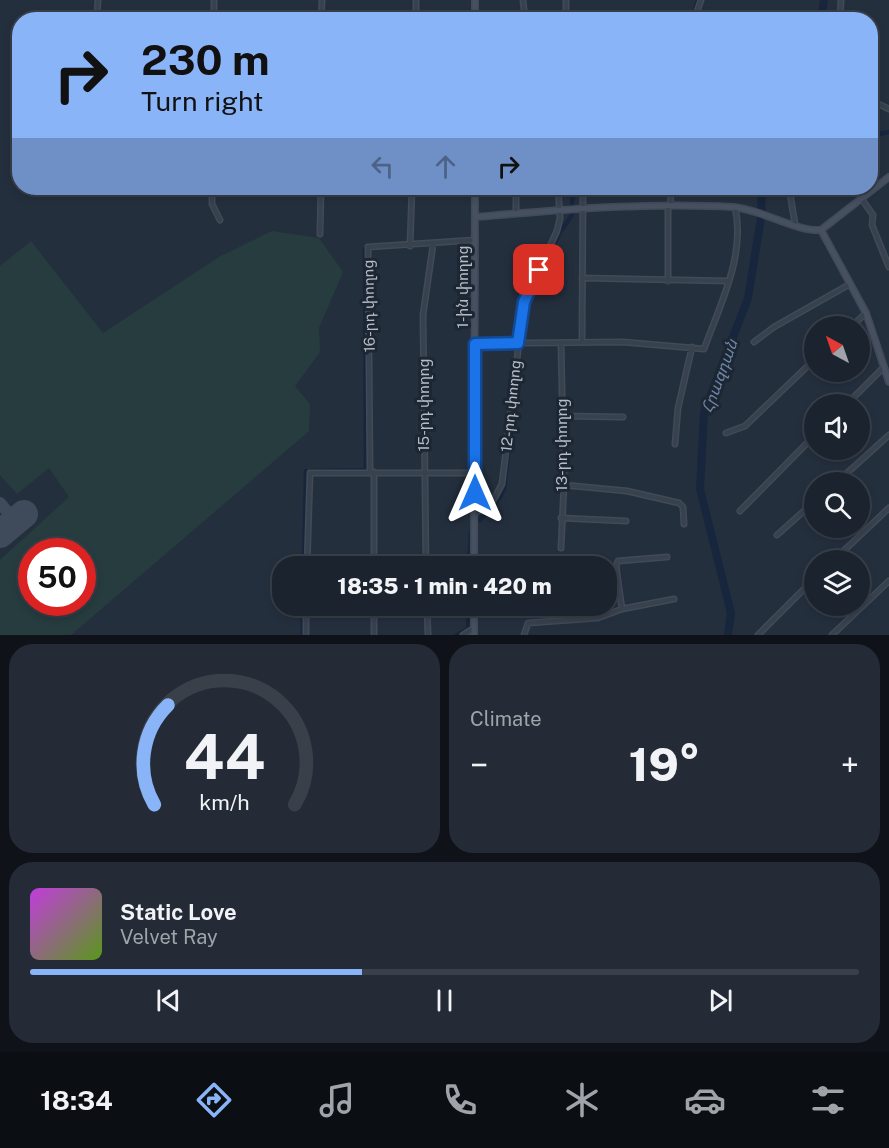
<!DOCTYPE html>
<meta charset="utf-8">
<style>
:root{--surface:#1b232e;--page:#242b36;--text:#f1f3f6;--muted:#a0a4aa;--line:#39404a;--accent:#8ab4f8}
body{margin:0;font-family:"Public Sans","Noto Sans Armenian",sans-serif;background:var(--page);color:var(--text);height:100vh;display:flex;flex-direction:column;font-size:22px;white-space:nowrap}
*{box-sizing:border-box;margin:0}
p{font-size:20px;color:var(--muted)}
.icon{flex:none;width:33px;height:33px;fill:none;stroke:currentColor;stroke-width:2;stroke-linecap:round;stroke-linejoin:round}
.map{position:relative;height:635px;overflow:hidden}
.side{display:flex;flex-direction:column;gap:9px;padding:9px;background:#0f1319;flex:1}
.side>*{flex:none}
.guide{position:absolute;left:12px;top:12px;width:866px;height:183px;border-radius:24px;box-shadow:0 3px 9px #0003,0 0 0 2px var(--line);background:#8ab4f8;color:#111;overflow:hidden}
.needle{width:39px;rotate:320deg}
.tools{position:absolute;left:804px;top:316px;display:grid;gap:12px}
.tools a{display:grid;place-items:center;width:66px;height:66px;border-radius:50%;background:var(--surface);box-shadow:0 3px 9px #0003,0 0 0 2px var(--line);font-size:30px}
.speed{position:absolute;left:18px;top:538px;display:flex;gap:12px;font-size:30px;font-weight:700;text-align:center}
.speed>*{display:grid;place-content:center;width:78px;height:78px;border-radius:50%;background:var(--surface);box-shadow:0 3px 9px #0003,0 0 0 2px var(--line);line-height:1}
.speed .limit{border:9px solid #d22;background:#fff;color:#111}
.pin{position:absolute;display:grid;place-items:center;width:51px;height:51px;color:#fff;margin:-26px;border-radius:12px;box-shadow:0 3px 9px #0006}
.me{position:absolute;width:66px;margin:-33px;rotate:0deg;stroke-linejoin:round;filter:drop-shadow(0 0 4px #0008)}
.turn{display:flex;align-items:center;gap:21px;height:126px;padding:0 30px;font-size:27px}
.turn .icon{width:78px;height:78px;stroke-width:2.5}
.turn b{display:block;font-size:42px;line-height:51px}
.lanes{display:flex;align-items:center;height:57px;padding:0 30px;background:#0003;justify-content:center;gap:30px;direction:ltr}
.lanes .off{opacity:.35}
.big{font-size:45px;font-weight:800;line-height:1.1}
.side .card{flex:1;display:flex;flex-direction:column;justify-content:center;gap:9px;min-width:0;padding:0 21px;border-radius:24px;background:var(--page)}
.side .dial{align-items:center;gap:0}
.dial svg{height:156px;overflow:visible;fill:none;stroke:var(--line);stroke-width:7;stroke-linecap:round;text-anchor:middle}
.dial text{fill:var(--text);stroke:none}
.song{display:flex;align-items:center;gap:18px}
.cover{width:72px;height:72px;border-radius:9px;background:linear-gradient(135deg,hsl(290 70% 55%),hsl(90 70% 35%))}
.played{height:6px;border-radius:3px;background:linear-gradient(90deg,var(--accent) 40%,var(--line) 40%)}
.keys{display:flex;justify-content:space-around;direction:ltr}
.heat{display:flex;justify-content:space-between;align-items:center;font-size:33px;direction:ltr}
.side .tiles{flex:1;display:grid;gap:9px;grid-template-columns:1fr 1fr}
.card:last-child{grid-column:span 2}
.trip{position:absolute;left:272px;top:556px;width:345px;height:60px;border-radius:24px;background:var(--surface);box-shadow:0 3px 9px #0003,0 0 0 2px var(--line);font-weight:800;line-height:60px;text-align:center}
.tabs{display:flex;height:96px;justify-content:space-around;align-items:center;background:#0b0e12;color:var(--muted)}
.tabs .icon{width:42px;height:42px}
.tabs .active{color:var(--accent)}
.tabs b{font-size:27px;color:var(--text)}
.map>svg:first-child{display:block}
.green{fill:#263c3f;fill-rule:evenodd}
.lines{fill:none;stroke-linecap:round;stroke-linejoin:round}
.canal{stroke:#17263c;stroke-width:4.5}
.river{stroke:#17263c;stroke-width:8}
.taxiway{stroke:#3f4a5a;stroke-width:12}
.runway{stroke:#3f4a5a;stroke-width:28}
.street-casing{stroke:#414a57;stroke-width:7}
.secondary-casing{stroke:#414a57;stroke-width:8}
.street{stroke:#38414e;stroke-width:4}
.secondary{stroke:#465061;stroke-width:5}
.route-casing{stroke:#114b97;stroke-width:15}
.route{stroke:#1a73e8;stroke-width:10}
.labels{text-anchor:middle;stroke-width:6;stroke-linejoin:round;paint-order:stroke}
.street-label{font-size:15px;fill:#b4bcc9;stroke:#1d2633}
.water-label{font-size:16px;font-style:italic;fill:#6d86a8;stroke:#1d2633}
</style>
<div class="map">
<svg width="889" height="635" viewBox="0 0 889 635">
<rect width="100%" height="100%" fill="#242f3e"/>
<path class="green" d="M272,231L319,238L343,272L319,328L320,352L295,386L310,404L309,431L71,635H0V560L69,497L49,468L17,494L0,475V266L31,241L103,333L219,257ZM32,552H82V603H32Z"/>
<g class="lines">
<path class="canal" d="M693,18L698,0
M870,136L889,132
M572,203L574,188
M525,309L559,234L572,215
M312,471L366,470L365,249
M480,520L500,497L504,489L520,346
M304,567L306,471
M469,567L471,531
M303,635V606
M457,635L468,629L469,606"/>
<path class="river" d="M821,20L824,0
M728,635L731,613L700,489L704,413L748,298L761,218L762,188"/>
<path class="taxiway" d="M0,503L15,521"/>
<path class="runway" d="M0,534L24,514"/>
<defs>
<path id="street" d="M98,0L97,14L128,16
M523,0L525,20
M566,0V20
M214,20V0
M321,20L322,0
M416,20V0
M694,20L701,0
M840,20L841,0
M870,100L889,109
M212,188V204L220,220
M670,188L671,206
M789,188L795,224
M861,198L873,215L872,225L889,267
M516,214V188
M320,234L321,188
M410,246L412,188
M582,278L728,281
M668,281V207
M851,327L866,313
M582,341L583,188
M754,342L774,327L850,284
M526,343L623,342L704,349C720,305 746,255 735,207
M475,344L518,343
M846,405L883,368
M563,416L623,417
M726,433L745,426L814,360
M675,444L678,408L692,347
M370,472L368,247L475,240
M374,472V567
M836,483L889,435
M564,485L627,491L679,503L683,507L684,524
M740,511L814,436
M475,513L493,501L502,484L524,302L557,231L560,218L558,188
M561,518L626,521
M777,535L814,502
M561,548L564,485L561,343
M833,561L889,508
M307,567L310,473H475
M426,567L423,315L433,245
M427,606L428,635
M622,609L616,566L618,561L667,557
M306,635V606
M374,635V606
M463,635L474,628
M524,635L528,623L598,618L622,609L674,599
M758,635L814,579
M832,635L889,581"/>
<path id="secondary" d="M475,20V0
M475,217C560,210 647,202 733,207C761,209 796,232 821,230L889,177
M821,230L866,313L889,382
M474,567L475,188
M474,635V606"/>
</defs>
<use href="#street" class="street-casing"/>
<use href="#secondary" class="secondary-casing"/>
<use href="#street" class="street"/>
<use href="#secondary" class="secondary"/>
</g>
<g class="lines">
<defs>
<path id="route" d="M475,493V344L518,343L524,302L539,270"/>
</defs>
<use href="#route" class="route-casing"/>
<use href="#route" class="route"/>
</g>
<g class="labels">
<g class="street-label">
<text transform="translate(463 287) rotate(-90)" y="5">1-ին փողոց</text>
<text transform="translate(369 306) rotate(-91)" y="5">16-րդ փողոց</text>
<text transform="translate(424 405) rotate(-90)" y="5">15-րդ փողոց</text>
<text transform="translate(511 406) rotate(-84)" y="5">12-րդ փողոց</text>
<text transform="translate(562 445) rotate(-90)" y="5">13-րդ փողոց</text>
</g>
<g class="water-label">
<text transform="translate(719 376) rotate(-70)" y="6">Հրազդան</text>
</g>
</g>
</svg>
<div class="tools">
<a><svg class="needle" viewBox="-14 -14 28 28"><path d="M0-13l5 13h-10z" fill="#e53935"/><path d="M0 13l5-13h-10z" fill="#a0a4aa"/></svg></a>
<a><svg class="icon" aria-label="sound" viewBox="0 0 24 24"><path d="M4 9h4l5-4v14l-5-4H4zM17 9q2 3 0 6"/></svg></a>
<a><svg class="icon" aria-label="search" viewBox="0 0 24 24"><circle cx="10" cy="10" r="6"/><path d="M15 15l6 6"/></svg></a>
<a><svg class="icon" aria-label="layers" viewBox="0 0 24 24"><path d="M12 4l9 5-9 5-9-5zM3 14l9 5 9-5"/></svg></a>
</div>
<div class="speed"><div class="limit">50</div></div>
<div class="pin" style="left:539px;top:270px;background:#d93025"><svg class="icon" aria-label="arrive" viewBox="0 0 24 24"><path d="M6 21V4h12l-3 4 3 4H6"/></svg></div>
<svg class="me" style="left:475px;top:493px" viewBox="-20 -20 40 40"><path d="M0-17L14 15 0 8-14 15z" fill="#1a73e8" stroke="#fff" stroke-width="4"/></svg>
<div class="trip">18:35 · 1 min · 420 m</div>
<div class="guide">
<div class="turn"><svg class="icon" aria-label="right" viewBox="0 0 24 24"><path d="M7 20v-9h11M14 6l5 5-5 5"/></svg><div><b>230 m</b>Turn right</div></div>
<div class="lanes"><svg class="icon off" aria-label="left" viewBox="0 0 24 24"><path d="M17 20v-9H6M10 6l-5 5 5 5"/></svg><svg class="icon off" aria-label="ahead" viewBox="0 0 24 24"><path d="M12 20V5M6 11l6-6 6 6"/></svg><svg class="icon" aria-label="right" viewBox="0 0 24 24"><path d="M7 20v-9h11M14 6l5 5-5 5"/></svg></div>
</div>
</div>
<section class="side">
<div class="tiles">
<div class="card dial"><svg viewBox="0 0 100 80">
<path d="M14 69A42 42 0 1 1 86 69"/>
<path d="M14 69A42 42 0 0 1 21 18" stroke="#8ab4f8"/>
<text x="50" y="56" font-size="32" font-weight="700">44</text>
<text x="50" y="72" font-size="11">km/h</text>
</svg></div>
<div class="card"><p>Climate</p>
<div class="heat"><a>−</a><b class="big">19°</b><a>+</a></div>
</div>
<div class="card">
<div class="song"><i class="cover"></i><div><b>Static Love</b><p>Velvet Ray</p></div></div>
<div class="played"></div>
<div class="keys"><svg class="icon" aria-label="previous" viewBox="0 0 24 24"><path d="M18 5L8 12l10 7zM5 5v14"/></svg><svg class="icon" aria-label="pause" viewBox="0 0 24 24"><path d="M8 5v14M16 5v14"/></svg><svg class="icon" aria-label="next" viewBox="0 0 24 24"><path d="M6 5l10 7-10 7zM19 5v14"/></svg></div>
</div>
</div>
</section>
<nav class="tabs">
<b>18:34</b>
<svg class="icon active" aria-label="directions" viewBox="0 0 24 24"><path d="M12 3l9 9-9 9-9-9zM9 14v-3h6M13 9l2 2-2 2"/></svg>
<svg class="icon" aria-label="music" viewBox="0 0 24 24"><path d="M9 18V5l10-2v13"/><circle cx="6" cy="18" r="3"/><circle cx="16" cy="16" r="3"/></svg>
<svg class="icon" aria-label="phone" viewBox="0 0 24 24"><path d="M5 4h4l2 5-3 2q2 4 5 5l2-3 5 2v4C11 20 4 13 5 4z"/></svg>
<svg class="icon" aria-label="climate" viewBox="0 0 24 24"><path d="M12 3v18M4 7l16 10M4 17L20 7"/></svg>
<svg class="icon" aria-label="car" viewBox="0 0 24 24"><path d="M5 17H2v-5l4-1 3-4h7l3 4 3 1v5h-3M9 17h6M6 11h13"/><circle cx="7" cy="17" r="2"/><circle cx="17" cy="17" r="2"/></svg>
<svg class="icon" aria-label="filters" viewBox="0 0 24 24"><path d="M4 7h16M4 17h16"/><circle cx="9" cy="7" r="2"/><circle cx="15" cy="17" r="2"/></svg>
</nav>
